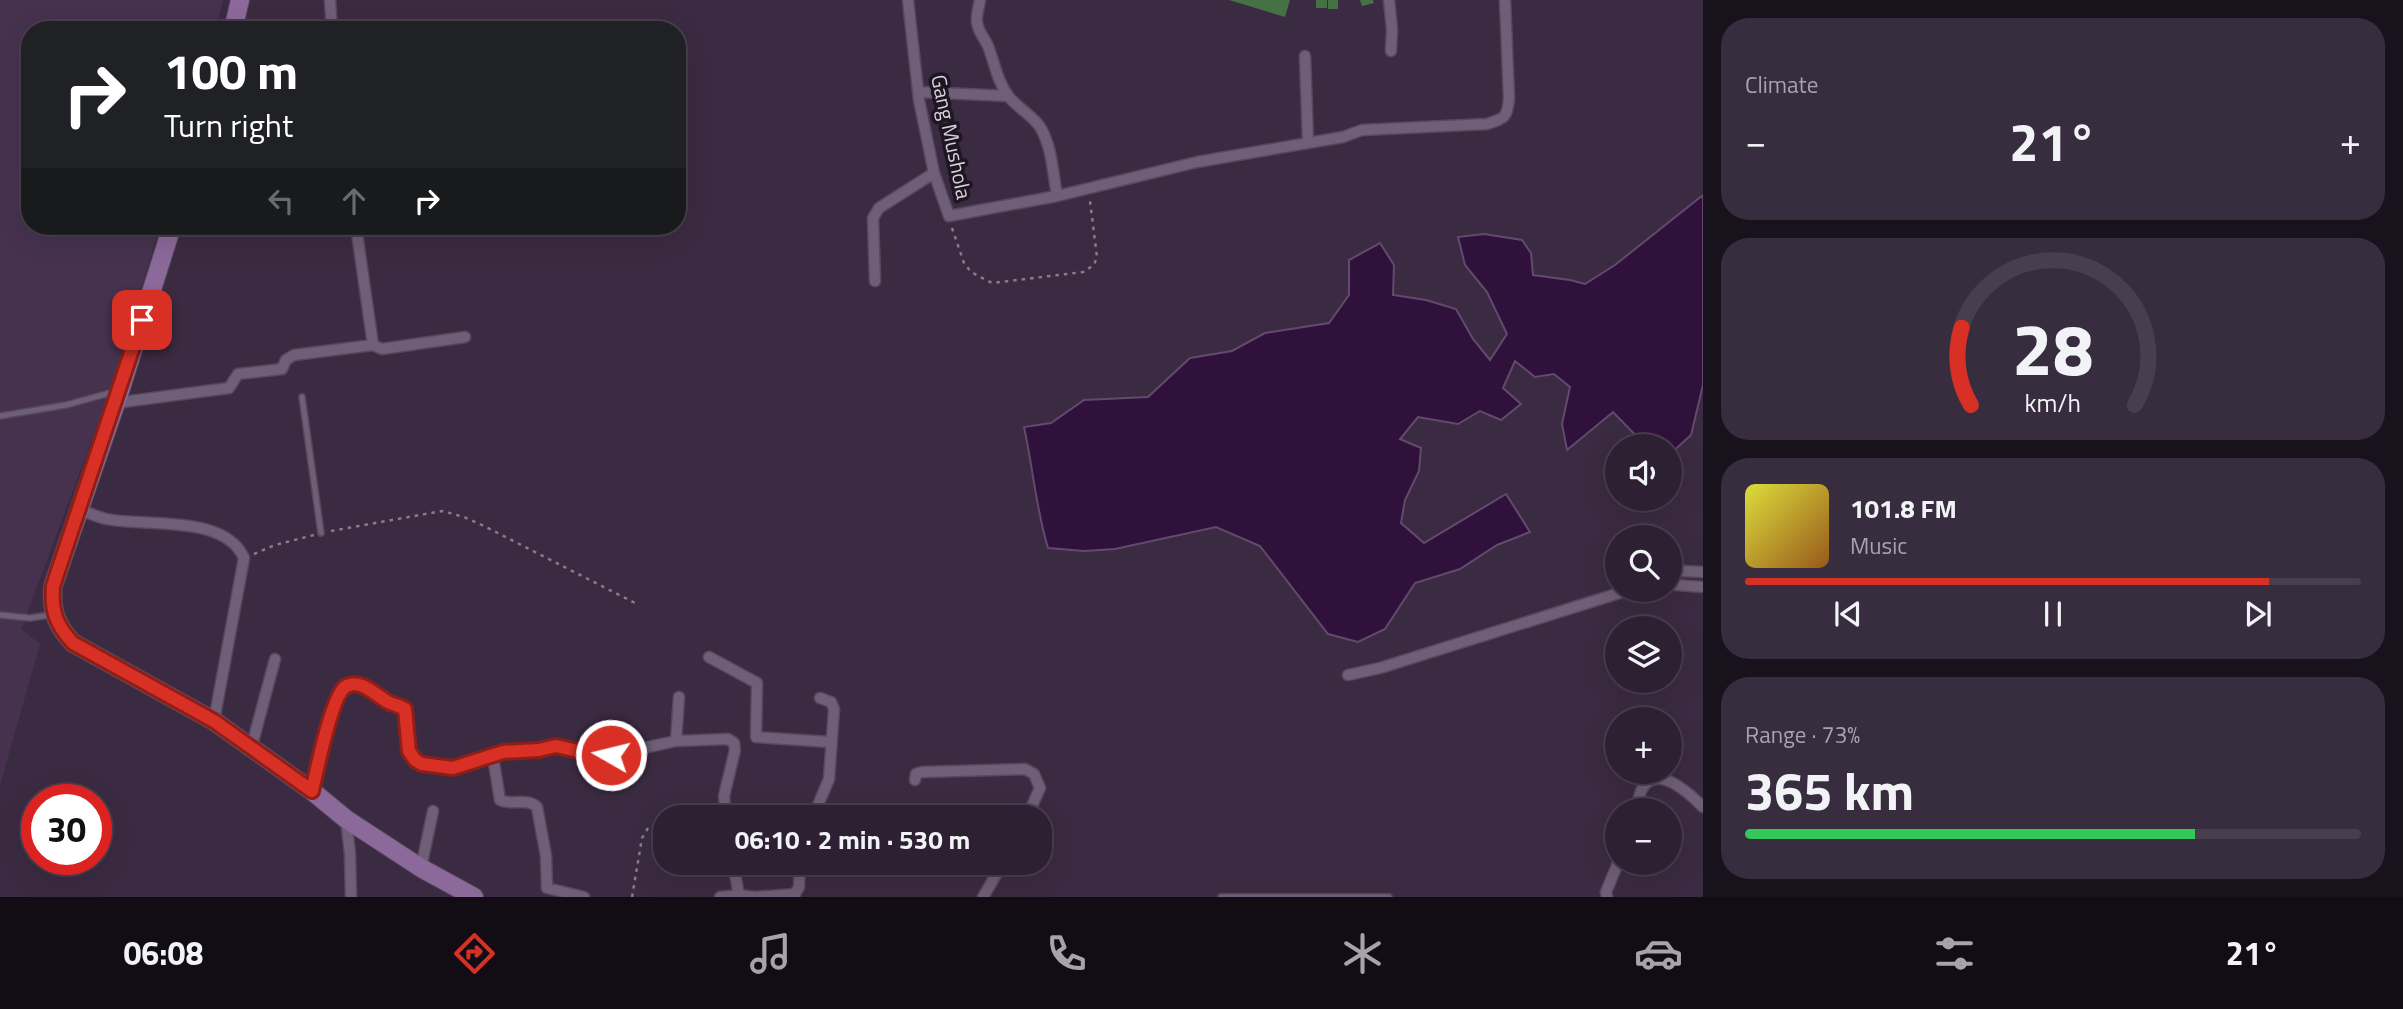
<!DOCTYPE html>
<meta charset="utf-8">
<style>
:root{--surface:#2c2032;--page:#382d3e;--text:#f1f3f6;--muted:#a6a3ac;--line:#483e4d;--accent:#d93025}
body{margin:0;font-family:"Titillium Web",sans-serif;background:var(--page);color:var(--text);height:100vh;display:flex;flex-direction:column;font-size:26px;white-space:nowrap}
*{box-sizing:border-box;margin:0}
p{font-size:23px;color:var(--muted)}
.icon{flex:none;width:38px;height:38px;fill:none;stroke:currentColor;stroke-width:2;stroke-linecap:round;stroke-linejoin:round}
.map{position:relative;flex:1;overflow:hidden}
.drawer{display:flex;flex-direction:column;gap:18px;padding:18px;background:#18121c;width:700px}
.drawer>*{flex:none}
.hud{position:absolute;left:21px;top:21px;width:665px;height:214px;border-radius:28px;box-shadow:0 7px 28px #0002,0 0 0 2px var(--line);background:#202124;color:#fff;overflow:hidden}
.buttons{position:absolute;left:1605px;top:434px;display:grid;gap:14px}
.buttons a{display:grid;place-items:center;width:77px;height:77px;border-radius:50%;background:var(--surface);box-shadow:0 7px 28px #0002,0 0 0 2px var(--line);font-size:35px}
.speed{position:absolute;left:21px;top:784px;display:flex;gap:14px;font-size:35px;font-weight:700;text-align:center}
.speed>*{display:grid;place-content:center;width:91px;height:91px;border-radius:50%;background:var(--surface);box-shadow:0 7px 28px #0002,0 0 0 2px var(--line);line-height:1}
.speed .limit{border:10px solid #d22;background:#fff;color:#111}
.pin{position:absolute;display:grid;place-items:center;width:60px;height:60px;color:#fff;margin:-30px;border-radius:14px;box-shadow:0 4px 10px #0006}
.me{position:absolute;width:77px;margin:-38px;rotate:278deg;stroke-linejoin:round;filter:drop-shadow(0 0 5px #0008)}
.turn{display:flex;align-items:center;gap:24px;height:147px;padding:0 28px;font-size:32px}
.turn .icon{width:91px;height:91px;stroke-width:2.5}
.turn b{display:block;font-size:49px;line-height:60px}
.lanes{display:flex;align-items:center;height:66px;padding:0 28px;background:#0003;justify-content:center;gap:35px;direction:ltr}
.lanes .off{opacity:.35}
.big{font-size:52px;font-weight:700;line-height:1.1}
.drawer .tile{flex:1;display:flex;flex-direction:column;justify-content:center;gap:10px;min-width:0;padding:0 24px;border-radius:28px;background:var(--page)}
.drawer .dial{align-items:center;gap:0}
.dial svg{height:182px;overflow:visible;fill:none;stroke:var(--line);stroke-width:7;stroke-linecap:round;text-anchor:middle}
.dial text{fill:var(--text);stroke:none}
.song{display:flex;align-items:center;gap:21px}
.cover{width:84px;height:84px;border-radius:10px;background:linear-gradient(135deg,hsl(60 70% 55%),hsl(30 70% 35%))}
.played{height:7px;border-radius:4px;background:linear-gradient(90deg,var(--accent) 85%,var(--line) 85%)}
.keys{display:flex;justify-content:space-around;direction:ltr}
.heat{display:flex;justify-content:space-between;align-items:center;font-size:38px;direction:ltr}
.charge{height:10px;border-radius:5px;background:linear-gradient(90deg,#34c759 73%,var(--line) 0)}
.trip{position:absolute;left:653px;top:805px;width:399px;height:70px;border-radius:28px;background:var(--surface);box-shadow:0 7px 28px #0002,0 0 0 2px var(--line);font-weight:700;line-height:70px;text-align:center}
.tab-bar{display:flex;height:112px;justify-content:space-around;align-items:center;background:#120d14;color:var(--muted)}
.tab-bar .icon{width:49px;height:49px}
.tab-bar .current{color:var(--accent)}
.tab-bar b{font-size:32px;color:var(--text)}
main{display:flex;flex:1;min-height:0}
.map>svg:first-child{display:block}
.built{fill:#46324f}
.water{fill:#30113c;stroke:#634a6d;stroke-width:2}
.building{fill:#457245}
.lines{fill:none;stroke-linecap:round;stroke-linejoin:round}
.lane-casing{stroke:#56485b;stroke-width:8}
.street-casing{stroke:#56485b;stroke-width:13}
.primary-casing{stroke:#56485b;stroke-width:20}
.path{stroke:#887b8e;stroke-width:2.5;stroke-dasharray:3.5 5;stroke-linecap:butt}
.lane{stroke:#6f5e77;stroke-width:5}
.street{stroke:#6f5e77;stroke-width:10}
.primary{stroke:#8c699b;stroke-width:18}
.route-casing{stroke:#8d1f18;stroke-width:18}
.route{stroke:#d93025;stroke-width:12}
.labels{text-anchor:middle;stroke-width:7;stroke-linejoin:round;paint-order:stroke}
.street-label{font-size:21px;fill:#dad0df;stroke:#1e1621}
</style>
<main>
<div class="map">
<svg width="1703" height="897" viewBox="0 0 1703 897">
<rect width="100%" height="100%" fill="#3b2b42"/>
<path class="built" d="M0,0H223L216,30H30V226H160L112,386L21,629L40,644L0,785Z"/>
<path class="water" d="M1703,195V385L1691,435L1670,454V446H1646L1613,412L1567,450L1562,424L1570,387L1554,374L1535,377L1515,361L1503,388L1521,404L1501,420L1480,411L1458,424L1418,417L1400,439L1421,448L1419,471L1405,500L1401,523L1424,543L1506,494L1530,532L1497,545L1460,569L1415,583L1385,629L1358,642L1328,634L1260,546L1216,527L1115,549L1084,551L1048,548C1036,509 1033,468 1024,427L1051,423L1084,400L1148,397L1190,358L1232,351L1265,333L1329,323L1349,295V260L1380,243L1394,265L1393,295L1426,300L1456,309L1473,339L1490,360L1507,334L1487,292L1465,265L1458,237L1484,234L1522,240L1531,253L1533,275L1570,280L1585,284L1615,265Z"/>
<path class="building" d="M1229,0H1290L1285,17Z
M1316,0H1327V8H1316Z
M1328,0H1338V9H1328Z
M1360,0H1373L1374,3L1362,6Z"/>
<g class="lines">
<defs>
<path id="lane" d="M302,397L321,533
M0,416L66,405L117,391
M0,615L30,618L50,615
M1221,897H1389"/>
<path id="street" d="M330,0L332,30
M908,0L919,100L934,173L949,216L1057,196
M980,0C979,7 976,15 977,22C978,32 984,37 988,46C995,64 997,81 1009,97C1018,108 1034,117 1040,127C1052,146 1053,174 1057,196L1197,162L1343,137L1362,130L1487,124C1505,118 1507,118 1509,99L1505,0
M1389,0L1392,29L1391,51
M1305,56L1308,142
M919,92L1008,96
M356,226L373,345L382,349L465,337
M875,281L873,218L879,208L934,173
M115,403L229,388L238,374L282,369L286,360L294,355L373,345
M80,510C89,513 98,517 106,519C146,527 225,514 244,558L214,721
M1670,576L1680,571L1703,572
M1670,581L1677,585L1703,587
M709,657L757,683L756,737L830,742
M1348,675L1380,668L1629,590
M676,741L679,697
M251,749L275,659
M915,780L916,774L922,772L1025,769L1034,774L1040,788L1027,817
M312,791C316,773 332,688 351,685C367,683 376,697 390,703C395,705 400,706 405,709L409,751L415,760L422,764L453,768L493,757
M1636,810C1638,804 1639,795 1642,789C1657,762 1691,795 1703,807
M813,817L829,779L834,709L831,702L820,698
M346,819L350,854L351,897
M733,863L739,895
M421,868L433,811
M584,897L547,888L546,856L537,807C527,797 512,806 500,800L493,757L503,752L539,750L556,746L591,754L611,755L676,741L728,739L734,743L735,750L724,796L726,817
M720,897L739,895L754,897
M754,897L795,894L799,887L800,863
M983,897L1003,863
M1607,897L1606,892L1618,863"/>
<path id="primary" d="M233,30L240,0
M172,226L120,391L53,586C51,611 56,625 73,643L214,721L312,791L346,819L421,868L474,897"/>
</defs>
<use href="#lane" class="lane-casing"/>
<use href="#street" class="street-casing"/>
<use href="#primary" class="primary-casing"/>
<path class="path" d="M952,228L964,263L971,272L992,283L1083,272L1094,265L1097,257L1090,201
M331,531L442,511L464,517L484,526L637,604
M254,554L275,545L314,535
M694,817L716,816
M632,897L642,838L648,828L665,821"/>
<use href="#lane" class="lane"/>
<use href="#street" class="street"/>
<use href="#primary" class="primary"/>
</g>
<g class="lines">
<defs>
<path id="route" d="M142,320L53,586C51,611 56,625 73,643L214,721L312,791C316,773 332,696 345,687C361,677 377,697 390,703C395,705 400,706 405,709L409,751L415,760L422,764L453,768L503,752L539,750L556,746L591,754L611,755"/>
</defs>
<use href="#route" class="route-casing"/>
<use href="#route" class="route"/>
</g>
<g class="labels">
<g class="street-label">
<text transform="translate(951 137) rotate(78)" y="7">Gang Mushola</text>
</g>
</g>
</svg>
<div class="buttons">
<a><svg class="icon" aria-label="sound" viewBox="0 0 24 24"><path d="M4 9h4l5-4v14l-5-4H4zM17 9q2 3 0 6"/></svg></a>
<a><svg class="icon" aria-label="search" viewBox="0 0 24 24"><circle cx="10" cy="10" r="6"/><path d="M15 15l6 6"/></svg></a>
<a><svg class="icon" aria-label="layers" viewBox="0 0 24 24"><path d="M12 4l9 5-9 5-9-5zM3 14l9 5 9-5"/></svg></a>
<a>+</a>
<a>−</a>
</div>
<div class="speed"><div class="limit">30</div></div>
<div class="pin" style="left:142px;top:320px;background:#d93025"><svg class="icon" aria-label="arrive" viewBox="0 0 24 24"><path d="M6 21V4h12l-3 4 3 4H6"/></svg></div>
<svg class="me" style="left:611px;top:755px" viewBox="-20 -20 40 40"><circle r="17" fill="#d93025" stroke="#fff" stroke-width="3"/><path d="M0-11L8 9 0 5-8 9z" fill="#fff"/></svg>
<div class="trip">06:10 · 2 min · 530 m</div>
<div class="hud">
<div class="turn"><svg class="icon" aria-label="right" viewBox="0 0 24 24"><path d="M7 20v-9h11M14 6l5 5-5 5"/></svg><div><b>100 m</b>Turn right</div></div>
<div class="lanes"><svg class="icon off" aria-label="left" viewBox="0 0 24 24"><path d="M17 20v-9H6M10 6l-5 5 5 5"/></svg><svg class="icon off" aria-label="ahead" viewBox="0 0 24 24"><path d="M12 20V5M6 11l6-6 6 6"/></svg><svg class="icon" aria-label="right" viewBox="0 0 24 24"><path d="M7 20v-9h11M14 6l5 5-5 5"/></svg></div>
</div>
</div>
<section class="drawer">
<div class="tile"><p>Climate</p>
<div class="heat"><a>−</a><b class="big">21°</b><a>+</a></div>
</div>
<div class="tile dial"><svg viewBox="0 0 100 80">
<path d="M14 69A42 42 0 1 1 86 69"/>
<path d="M14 69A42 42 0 0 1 10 35" stroke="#d93025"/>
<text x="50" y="56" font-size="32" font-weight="700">28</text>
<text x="50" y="72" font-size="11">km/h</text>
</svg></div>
<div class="tile">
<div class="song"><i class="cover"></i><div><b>101.8 FM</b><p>Music</p></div></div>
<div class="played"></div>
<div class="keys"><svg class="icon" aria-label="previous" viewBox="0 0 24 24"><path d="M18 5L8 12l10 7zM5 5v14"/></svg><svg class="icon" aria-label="pause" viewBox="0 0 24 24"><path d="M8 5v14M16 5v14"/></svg><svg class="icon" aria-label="next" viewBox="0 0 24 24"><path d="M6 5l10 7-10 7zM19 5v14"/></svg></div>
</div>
<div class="tile"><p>Range · 73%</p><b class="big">365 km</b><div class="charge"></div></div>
</section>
</main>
<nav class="tab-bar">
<b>06:08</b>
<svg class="icon current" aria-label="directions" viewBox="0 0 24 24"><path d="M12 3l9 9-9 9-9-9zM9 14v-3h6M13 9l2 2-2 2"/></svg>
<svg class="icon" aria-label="music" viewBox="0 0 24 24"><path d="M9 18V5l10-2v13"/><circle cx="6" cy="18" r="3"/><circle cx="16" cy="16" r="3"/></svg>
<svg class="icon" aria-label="phone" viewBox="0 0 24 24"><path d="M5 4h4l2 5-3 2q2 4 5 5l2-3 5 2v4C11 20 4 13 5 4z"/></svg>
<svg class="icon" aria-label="climate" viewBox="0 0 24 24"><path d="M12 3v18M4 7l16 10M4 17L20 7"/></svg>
<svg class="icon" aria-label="car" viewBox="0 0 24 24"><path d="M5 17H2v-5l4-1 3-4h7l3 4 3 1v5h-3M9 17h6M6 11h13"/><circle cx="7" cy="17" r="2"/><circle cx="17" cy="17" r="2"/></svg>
<svg class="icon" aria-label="filters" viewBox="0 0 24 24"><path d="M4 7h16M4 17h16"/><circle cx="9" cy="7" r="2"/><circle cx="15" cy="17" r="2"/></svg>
<b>21°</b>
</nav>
